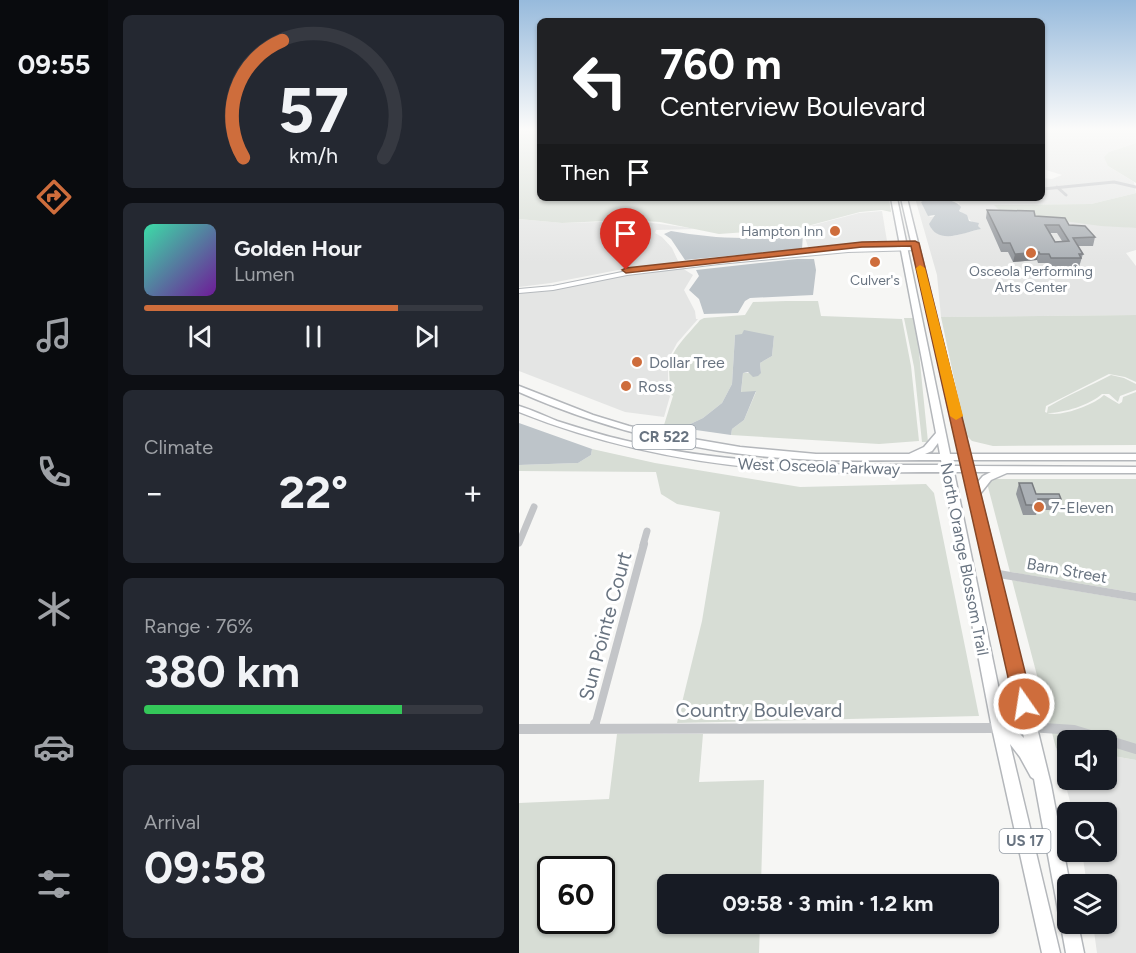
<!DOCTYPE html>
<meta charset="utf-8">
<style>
:root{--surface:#171b24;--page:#242831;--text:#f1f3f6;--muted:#9ea1a6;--line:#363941;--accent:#ce6d3c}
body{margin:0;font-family:Figtree,sans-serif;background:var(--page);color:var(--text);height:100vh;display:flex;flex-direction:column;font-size:22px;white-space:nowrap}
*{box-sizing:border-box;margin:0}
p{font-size:20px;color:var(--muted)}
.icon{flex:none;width:33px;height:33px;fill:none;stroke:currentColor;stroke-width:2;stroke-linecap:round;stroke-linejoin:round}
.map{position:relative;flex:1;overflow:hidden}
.side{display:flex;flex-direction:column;gap:15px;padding:15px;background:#0d0f14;width:411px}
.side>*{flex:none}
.hud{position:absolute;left:18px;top:18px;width:508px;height:183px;border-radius:9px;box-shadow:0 2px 4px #0004;background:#202124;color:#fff;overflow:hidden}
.tools{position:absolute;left:538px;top:730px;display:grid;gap:12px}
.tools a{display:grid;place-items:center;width:60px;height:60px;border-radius:9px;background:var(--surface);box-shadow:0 2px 4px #0004;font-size:30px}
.speed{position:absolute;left:18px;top:856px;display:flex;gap:12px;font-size:30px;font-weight:700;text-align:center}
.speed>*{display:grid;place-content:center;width:78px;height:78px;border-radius:50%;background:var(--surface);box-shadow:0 2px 4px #0004;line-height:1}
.speed .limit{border:3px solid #111;border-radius:9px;background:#fff;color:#111}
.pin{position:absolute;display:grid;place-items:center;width:51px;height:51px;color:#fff;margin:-62px -26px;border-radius:50% 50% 50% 0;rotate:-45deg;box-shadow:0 0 6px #0007}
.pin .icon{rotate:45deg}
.me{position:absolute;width:66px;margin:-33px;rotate:347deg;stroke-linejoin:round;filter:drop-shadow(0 0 4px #0008)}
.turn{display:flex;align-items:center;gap:21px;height:126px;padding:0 24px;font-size:27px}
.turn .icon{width:78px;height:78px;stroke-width:2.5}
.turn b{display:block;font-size:42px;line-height:51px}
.then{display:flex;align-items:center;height:57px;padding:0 24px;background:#0003;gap:12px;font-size:22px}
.big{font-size:45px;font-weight:700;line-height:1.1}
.side .card{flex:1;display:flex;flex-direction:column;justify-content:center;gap:9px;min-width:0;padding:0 21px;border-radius:9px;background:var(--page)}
.side .dial{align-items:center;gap:0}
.dial svg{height:156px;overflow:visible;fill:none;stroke:var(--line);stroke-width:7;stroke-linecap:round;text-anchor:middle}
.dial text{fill:var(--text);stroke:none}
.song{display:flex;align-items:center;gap:18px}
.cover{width:72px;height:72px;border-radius:9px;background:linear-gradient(135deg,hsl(160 70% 55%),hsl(280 70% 35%))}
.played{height:6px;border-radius:3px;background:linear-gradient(90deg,var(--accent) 75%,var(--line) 75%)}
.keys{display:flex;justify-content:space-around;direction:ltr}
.heat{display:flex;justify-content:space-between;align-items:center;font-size:33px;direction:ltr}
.charge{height:9px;border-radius:4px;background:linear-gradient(90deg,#34c759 76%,var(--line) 0)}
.trip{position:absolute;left:138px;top:874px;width:342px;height:60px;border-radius:9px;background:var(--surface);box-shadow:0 2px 4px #0004;font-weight:700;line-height:60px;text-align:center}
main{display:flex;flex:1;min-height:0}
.tab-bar{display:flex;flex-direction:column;width:108px;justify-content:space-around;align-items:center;background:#090b0e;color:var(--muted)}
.tab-bar .icon{width:42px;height:42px}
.tab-bar .current{color:var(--accent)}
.tab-bar b{font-size:27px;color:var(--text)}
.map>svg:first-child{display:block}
.built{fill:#e4e5e4;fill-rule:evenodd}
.green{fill:#d7ddd5;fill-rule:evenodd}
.water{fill:#bdc4c9}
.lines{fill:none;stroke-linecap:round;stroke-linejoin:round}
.secondary-casing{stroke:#b5b9bd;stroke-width:2}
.primary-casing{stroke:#b4b7bb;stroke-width:3}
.street-far3{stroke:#c3c5c8;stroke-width:3}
.street-far2{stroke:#c3c5c8;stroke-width:7}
.street-far1{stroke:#c3c5c8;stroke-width:8}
.street{stroke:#c3c5c8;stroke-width:10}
.secondary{fill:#fff;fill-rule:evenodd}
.primary{fill:#fff;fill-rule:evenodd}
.wall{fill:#93979c;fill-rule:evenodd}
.shaded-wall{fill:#787b7f}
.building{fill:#abb0b5;stroke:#787b7f;stroke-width:1.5;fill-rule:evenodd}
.route{fill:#ce6d3c;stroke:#864727;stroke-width:1.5}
.slow{fill:#f59e0b}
.poi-dot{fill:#ce6d3c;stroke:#fff;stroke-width:2}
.labels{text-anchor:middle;stroke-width:6;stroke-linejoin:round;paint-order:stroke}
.far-poi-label{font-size:14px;fill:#697481;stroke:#fff}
.shield{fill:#fff;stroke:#969ea7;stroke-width:1.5}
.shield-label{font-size:15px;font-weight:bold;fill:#697481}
.poi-label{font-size:16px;fill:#697481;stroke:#fff;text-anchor:start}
.street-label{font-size:16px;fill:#697481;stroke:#fff}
.near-street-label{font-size:20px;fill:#697481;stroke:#fff}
</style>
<main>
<nav class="tab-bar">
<b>09:55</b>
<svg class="icon current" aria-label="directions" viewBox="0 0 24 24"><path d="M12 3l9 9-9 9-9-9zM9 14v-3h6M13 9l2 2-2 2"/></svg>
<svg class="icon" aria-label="music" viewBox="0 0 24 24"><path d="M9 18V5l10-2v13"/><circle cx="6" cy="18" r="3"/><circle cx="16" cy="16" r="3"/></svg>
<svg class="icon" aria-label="phone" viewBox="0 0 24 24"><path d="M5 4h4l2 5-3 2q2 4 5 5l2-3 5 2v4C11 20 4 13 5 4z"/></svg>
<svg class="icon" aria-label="climate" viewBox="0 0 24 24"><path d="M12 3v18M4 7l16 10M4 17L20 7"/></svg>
<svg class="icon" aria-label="car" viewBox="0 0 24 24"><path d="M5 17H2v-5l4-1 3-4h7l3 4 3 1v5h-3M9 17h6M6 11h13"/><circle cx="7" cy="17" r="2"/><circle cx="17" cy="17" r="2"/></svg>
<svg class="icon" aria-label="filters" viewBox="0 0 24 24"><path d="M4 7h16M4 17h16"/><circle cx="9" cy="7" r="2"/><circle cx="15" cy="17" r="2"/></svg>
</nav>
<section class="side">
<div class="card dial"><svg viewBox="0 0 100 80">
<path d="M14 69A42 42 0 1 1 86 69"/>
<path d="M14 69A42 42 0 0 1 34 9" stroke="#ce6d3c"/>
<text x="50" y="56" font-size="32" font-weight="700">57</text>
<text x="50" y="72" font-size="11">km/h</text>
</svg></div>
<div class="card">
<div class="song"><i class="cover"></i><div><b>Golden Hour</b><p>Lumen</p></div></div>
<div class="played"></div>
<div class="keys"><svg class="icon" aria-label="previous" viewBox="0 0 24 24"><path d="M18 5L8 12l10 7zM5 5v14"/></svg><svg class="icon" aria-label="pause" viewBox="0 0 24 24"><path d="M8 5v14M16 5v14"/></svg><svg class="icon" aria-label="next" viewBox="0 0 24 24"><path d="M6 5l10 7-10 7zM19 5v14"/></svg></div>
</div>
<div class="card"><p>Climate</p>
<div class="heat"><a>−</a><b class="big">22°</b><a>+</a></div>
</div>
<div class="card"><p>Range · 76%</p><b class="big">380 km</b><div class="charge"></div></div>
<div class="card"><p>Arrival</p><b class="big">09:58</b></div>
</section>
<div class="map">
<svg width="617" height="953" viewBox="0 0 617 953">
<rect width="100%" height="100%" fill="#f6f6f4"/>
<path class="built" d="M524,130H617V143L590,152L589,166L615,182L617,193L572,204L476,205L546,221L617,228V250L607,253L617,266V315L422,317L418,275L396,198H524V178L533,179L543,175L524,169ZM410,199L428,200L440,203V210L461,229L435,236L419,234L412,228L417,216L411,217L407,210Z
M363,211L368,241L289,247L284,231L287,227L340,213Z
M0,219L43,223L119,221L178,229L137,230L136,233L143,237L153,248L160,263L99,270L32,283L0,287Z
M163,268L174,275L165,290L176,311L177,319H179L158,343L149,360V382L147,393L151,396L145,417L106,412L0,371V293L109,274Z
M537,748L549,749V780H588V755L617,760V953H578L574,924H588V885H568L563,852H588V813H554Z"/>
<path class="green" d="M0,130H21V198H370L372,212L363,210L341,212L281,228L200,234L141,222L110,220L43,223L0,219Z
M617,143V183L589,166L585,157L590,152Z
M617,193V228L582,226L483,213L475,205L572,204Z
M267,301H299L302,316L383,319L392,366L400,441L360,444L212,435L213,429L225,420L237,392L222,393L224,373H242L241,363L253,356L255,336L216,335L213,384L203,403L184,418L163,428L145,425L154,396L149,392C152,383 150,377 150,368C151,350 170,334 181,320L185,318L226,315L234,302Z
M617,315V382L606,377L590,374L527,406L526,412C538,419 575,405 585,395L600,404L603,402L604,397L617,392V445L474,446L453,441L447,435L422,317Z
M385,318H395L397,323L409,442H403L395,367Z
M592,375L605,378L617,384V390L601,396L599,402L590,394H583C571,405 545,413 528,413L529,407C549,395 571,386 592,375Z
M73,449L136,463L281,487L407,484L415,493L460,716L158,723L183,621L201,512L158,504L142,494L137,472L0,471V465L59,463L72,455Z
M472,479H617V593L491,572L468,483Z
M493,580L617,601V760L588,755V741H549V749L537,748Z
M98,734H184L180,782L245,780L242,885H148V924H241L240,953H0V803L90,799ZM32,870H82V921H32Z"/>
<path class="water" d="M407,199C419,200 434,197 442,207L440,211L448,215L450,221L460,223L459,226L462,229C446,232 419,246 410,224L416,215L409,216L402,202Z
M152,231C197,239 239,241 283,232L284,234L283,249L166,260L152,239L145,234Z
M278,259H295L297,270L294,295L231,298L226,301L219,313L185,314L180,299L170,290L180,276L177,270Z
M225,330L255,336L253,356L241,363L242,373L239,376L234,377L229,372L224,373L222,392L237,391L225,420L213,429L212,435L163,428L184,418L203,403L213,384L216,335L223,334Z
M0,423L73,449L72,455L59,463L0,465Z"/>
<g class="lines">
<defs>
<path id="secondary" d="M397,247L400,249L399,250L329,252L200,264L108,275L34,290L0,293V289L34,286L108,271L200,260L329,248Z"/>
<path id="primary" d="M372,198H378L431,454H441L382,198H388L451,454H617V460H452L454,466L617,467V473H488L472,480L461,494L532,785L551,885H549V924H559L565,953H547L515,779L512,777L501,757L491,744L541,953H523L473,728L424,472C377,472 329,474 282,471C185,466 90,448 0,412V406C13,410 26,416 38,421C60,428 82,435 104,440C209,466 316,465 423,465L422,460C381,460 339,461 298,460C196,457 93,433 0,392V386L74,415L110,426L145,434L221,447L297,454H390L405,447L417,433ZM419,443L421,454H406L413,451ZM432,460H442L443,466H433ZM435,472H445L505,738L498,731L487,724ZM455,472H472L464,476L458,483Z"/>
</defs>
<use href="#secondary" class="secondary-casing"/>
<use href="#primary" class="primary-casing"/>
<path class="street-far3" d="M538,187L547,195
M524,189L595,182L617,187"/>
<path class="street-far2" d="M0,543L15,507
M124,545L128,531"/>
<path class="street-far1" d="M474,573L617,597
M76,726L125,544"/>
<path class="street" d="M510,727L555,730L617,749
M0,729L480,728
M75,729L76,724"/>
<use href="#secondary" class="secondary"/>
<use href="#primary" class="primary"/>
</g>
<path class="wall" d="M468,210L516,216L550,225L576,237L574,246H559L564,254L560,267H530L528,263H519L518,260L494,262L489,252H482L467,218ZM531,233H538L543,241L536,242Z
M500,483L517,494L542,499L539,510H519L517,515H504L497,494Z"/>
<path class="shaded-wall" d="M520,252L518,260L494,262L496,254Z"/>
<path class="building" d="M468,210L515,211L516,216L546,218L550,225L566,226L576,237L554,238L564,254H560L562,258H532L530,254H521L520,252L496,254L491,243H484ZM526,225H540L550,241L536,242Z
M500,483H513L517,494H540L542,499H519L520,505H507Z"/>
<linearGradient id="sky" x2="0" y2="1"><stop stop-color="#97badc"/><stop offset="0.49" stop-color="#fbfbfa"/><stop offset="1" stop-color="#fbfbfa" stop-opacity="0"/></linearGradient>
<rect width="617" height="263" fill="url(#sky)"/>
<path class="route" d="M396,241L400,243L514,704L511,710L505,712L498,710L495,704L392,246L343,247L107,273L103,270L107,268L343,242Z"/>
<path class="slow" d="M401,265L406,268L444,416L437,420L431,416L397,268Z"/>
<g class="poi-dot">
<circle cx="316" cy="231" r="6"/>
<circle cx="512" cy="253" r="6"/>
<circle cx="356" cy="262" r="6"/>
<circle cx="118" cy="362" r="6"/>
<circle cx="107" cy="386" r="6"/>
<circle cx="520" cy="507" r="6"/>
</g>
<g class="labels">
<g class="far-poi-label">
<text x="304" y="236" text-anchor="end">Hampton Inn</text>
<text x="512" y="276">Osceola Performing<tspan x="512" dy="16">Arts Center</tspan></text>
<text x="356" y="285">Culver's</text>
</g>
<g class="shield">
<rect x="113.5" y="425" width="63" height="24" rx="4.5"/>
<rect x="480.5" y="829" width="51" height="24" rx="4.5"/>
</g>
<g class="shield-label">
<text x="145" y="442">CR 522</text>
<text x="506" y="846">US 17</text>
</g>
<g class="poi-label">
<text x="130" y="368">Dollar Tree</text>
<text x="119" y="392">Ross</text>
<text x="532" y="513">7-Eleven</text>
</g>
<g class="street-label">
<text transform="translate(300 466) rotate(2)" y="6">West Osceola Parkway</text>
<text transform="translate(446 559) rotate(79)" y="6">North Orange Blossom Trail</text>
<text transform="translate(548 570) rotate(10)" y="6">Barn Street</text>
</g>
<g class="near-street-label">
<text transform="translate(86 626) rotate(-75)" y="7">Sun Pointe Court</text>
<text x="240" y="717">Country Boulevard</text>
</g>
</g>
</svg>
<div class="tools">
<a><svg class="icon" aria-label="sound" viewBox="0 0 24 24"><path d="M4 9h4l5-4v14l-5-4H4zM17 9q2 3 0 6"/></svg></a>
<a><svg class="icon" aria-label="search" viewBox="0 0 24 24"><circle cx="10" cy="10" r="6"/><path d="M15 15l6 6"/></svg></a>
<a><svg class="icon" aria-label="layers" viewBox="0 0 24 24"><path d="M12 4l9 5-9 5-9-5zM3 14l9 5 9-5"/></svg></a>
</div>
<div class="speed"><div class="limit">60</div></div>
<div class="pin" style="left:107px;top:270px;background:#d93025"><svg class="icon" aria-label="arrive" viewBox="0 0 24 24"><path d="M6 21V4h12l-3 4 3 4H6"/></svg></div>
<svg class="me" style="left:505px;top:704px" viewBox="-20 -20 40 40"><circle r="17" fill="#ce6d3c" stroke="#fff" stroke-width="3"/><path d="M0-11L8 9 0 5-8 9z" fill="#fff"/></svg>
<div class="trip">09:58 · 3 min · 1.2 km</div>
<div class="hud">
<div class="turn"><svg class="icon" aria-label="left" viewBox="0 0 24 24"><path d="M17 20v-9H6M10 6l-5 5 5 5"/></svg><div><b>760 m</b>Centerview Boulevard</div></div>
<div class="then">Then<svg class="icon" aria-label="arrive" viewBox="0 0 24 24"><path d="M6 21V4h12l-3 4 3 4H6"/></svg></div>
</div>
</div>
</main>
